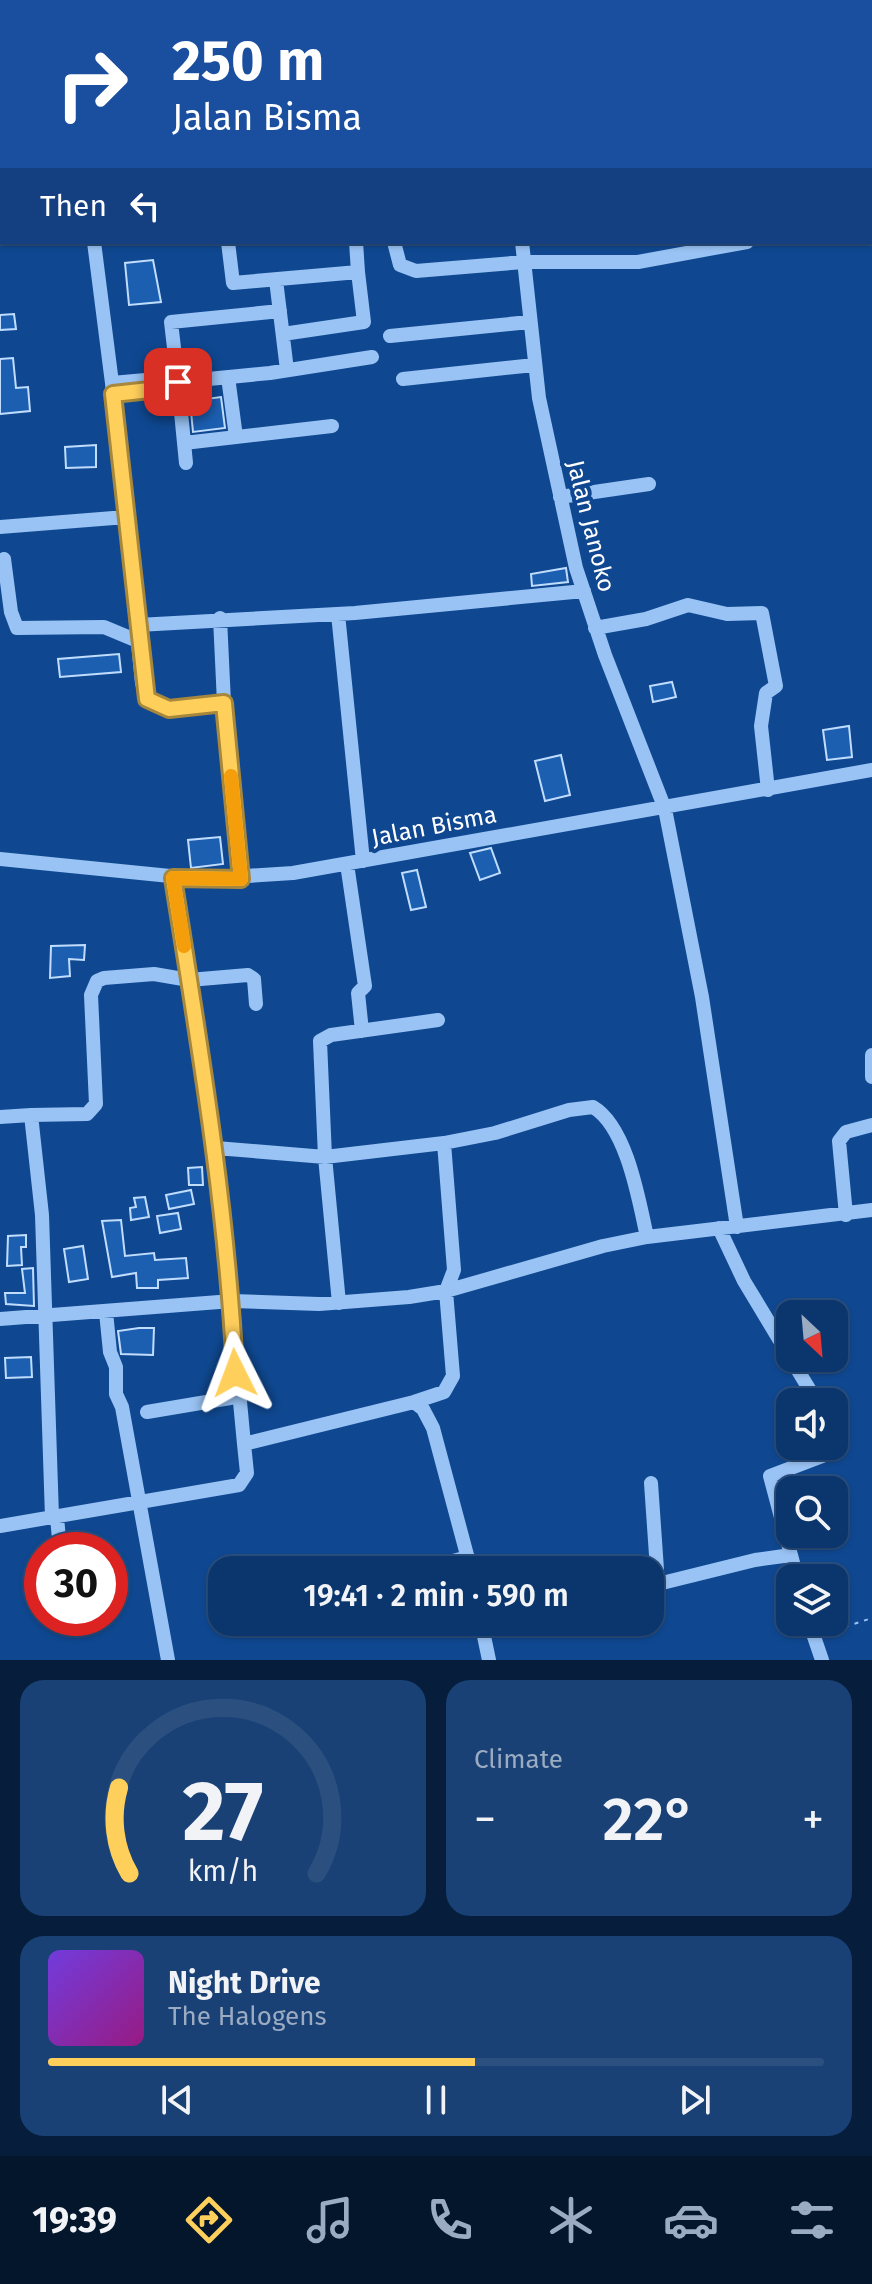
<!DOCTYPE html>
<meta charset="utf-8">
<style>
:root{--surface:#0b366d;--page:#194175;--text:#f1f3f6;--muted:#9aabc2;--line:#2b5080;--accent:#ffcf5c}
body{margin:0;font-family:"Fira Sans",sans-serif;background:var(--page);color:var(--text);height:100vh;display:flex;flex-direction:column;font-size:30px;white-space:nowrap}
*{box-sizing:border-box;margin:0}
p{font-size:26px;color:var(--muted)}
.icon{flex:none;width:44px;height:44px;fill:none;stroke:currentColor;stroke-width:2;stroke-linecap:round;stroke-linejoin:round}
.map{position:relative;height:1660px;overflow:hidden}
.drawer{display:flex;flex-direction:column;gap:20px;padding:20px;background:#061e3c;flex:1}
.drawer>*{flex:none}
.banner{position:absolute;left:0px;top:0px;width:872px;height:244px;box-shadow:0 2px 6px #0004,0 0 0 2px var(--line);background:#1a4fa0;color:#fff;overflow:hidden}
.needle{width:52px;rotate:154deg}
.buttons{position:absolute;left:776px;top:1300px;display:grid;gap:16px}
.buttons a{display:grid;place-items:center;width:72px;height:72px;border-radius:16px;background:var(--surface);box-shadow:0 2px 6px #0004,0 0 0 2px var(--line);font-size:40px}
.speed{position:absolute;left:24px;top:1532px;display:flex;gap:16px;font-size:40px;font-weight:700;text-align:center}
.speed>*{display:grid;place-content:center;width:104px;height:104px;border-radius:50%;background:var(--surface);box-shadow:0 2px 6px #0004,0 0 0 2px var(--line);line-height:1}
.speed .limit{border:12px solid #d22;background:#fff;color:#111}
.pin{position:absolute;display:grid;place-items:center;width:68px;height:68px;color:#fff;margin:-34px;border-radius:16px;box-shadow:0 4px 12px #0006}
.me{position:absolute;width:88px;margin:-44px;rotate:357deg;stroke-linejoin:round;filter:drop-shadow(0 0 6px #0008)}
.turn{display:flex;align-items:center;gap:28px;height:168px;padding:0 40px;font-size:36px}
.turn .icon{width:104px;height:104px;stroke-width:2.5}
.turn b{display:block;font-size:56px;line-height:68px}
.then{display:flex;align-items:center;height:76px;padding:0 40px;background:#0003;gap:16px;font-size:30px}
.big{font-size:60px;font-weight:600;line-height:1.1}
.drawer .card{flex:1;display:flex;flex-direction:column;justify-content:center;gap:12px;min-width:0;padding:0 28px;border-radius:24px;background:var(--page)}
.drawer .dial{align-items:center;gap:0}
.dial svg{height:208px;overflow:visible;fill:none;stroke:var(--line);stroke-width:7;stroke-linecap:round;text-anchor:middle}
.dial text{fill:var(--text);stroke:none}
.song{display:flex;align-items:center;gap:24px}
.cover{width:96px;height:96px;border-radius:12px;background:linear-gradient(135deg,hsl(260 70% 55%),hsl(310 70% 35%))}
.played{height:8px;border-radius:4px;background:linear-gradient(90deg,var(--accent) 55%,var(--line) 55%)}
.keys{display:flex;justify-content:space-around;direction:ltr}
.heat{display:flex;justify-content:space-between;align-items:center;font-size:44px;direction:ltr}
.drawer .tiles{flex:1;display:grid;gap:20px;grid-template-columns:1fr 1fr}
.card:last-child{grid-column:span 2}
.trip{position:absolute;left:208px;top:1556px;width:456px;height:80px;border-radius:24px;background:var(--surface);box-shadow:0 2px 6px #0004,0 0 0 2px var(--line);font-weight:600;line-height:80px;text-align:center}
.tab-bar{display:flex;height:128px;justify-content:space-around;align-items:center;background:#04162c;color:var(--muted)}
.tab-bar .icon{width:56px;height:56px}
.tab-bar .on{color:var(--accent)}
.tab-bar b{font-size:36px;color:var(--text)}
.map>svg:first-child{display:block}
.building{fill:#1c5fb1;stroke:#c1ddfe;stroke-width:2}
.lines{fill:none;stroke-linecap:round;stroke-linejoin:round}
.path{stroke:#99c3f4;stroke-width:2;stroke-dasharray:4 6;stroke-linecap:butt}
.minor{stroke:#99c3f4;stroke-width:14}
.route-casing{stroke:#a6873c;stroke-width:20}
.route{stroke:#ffcf5c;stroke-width:14}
.slow{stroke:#f59e0b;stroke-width:14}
.labels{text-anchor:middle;stroke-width:8;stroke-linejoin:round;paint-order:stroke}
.street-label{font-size:24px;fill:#fff;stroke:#0f4891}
</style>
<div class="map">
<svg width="872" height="1660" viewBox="0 0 872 1660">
<rect width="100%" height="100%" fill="#0f4891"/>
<path class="building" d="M153,260L161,302L129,305L125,263Z
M14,314L16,329L0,330V315Z
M13,358L16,388L28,387L30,411L0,414V359Z
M221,397L225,428L193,432L190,401Z
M96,445V467L66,468L65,447Z
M566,568L568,582L532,586L531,574Z
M119,654L121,672L60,677L58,659Z
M672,682L676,697L653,702L650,686Z
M849,726L852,757L827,760L823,730Z
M561,755L570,795L545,801L535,761Z
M220,837L223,864L191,868L188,840Z
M491,848L500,873L480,880L470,853Z
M417,870L426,907L411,910L402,873Z
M85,945L84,960L69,959L70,976L50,978L51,946Z
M202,1167L203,1185H189L188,1168Z
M191,1190L194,1204L169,1209L166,1195Z
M145,1197L149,1217L131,1220L130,1208L136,1207L134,1198Z
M178,1213L181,1229L160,1233L157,1216Z
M121,1220L125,1256L154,1253L155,1260L186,1258L188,1278L158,1280V1288H137L136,1273L112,1277L102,1221Z
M26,1235V1247H21L22,1265L7,1266L8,1236Z
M83,1246L88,1279L69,1282L64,1249Z
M33,1268L34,1306L6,1304L5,1293H25L22,1269Z
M139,1328H154L153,1355L121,1354L118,1331Z
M31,1357L32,1377L6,1378L5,1358Z"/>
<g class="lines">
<path class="path" d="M826,1633L872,1618"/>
<path class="minor" d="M124,0V2
M488,0V2
M628,0V2
M659,0L660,2
M703,0V2
M754,0V2
M144,2L190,1
M600,2L605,0
M0,211H2
M870,226H872
M94,242L112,383L142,683L147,699L169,709L224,703L241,879
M228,242L233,283L358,272L356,242
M394,242L400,265L416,271L524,262H638L747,242
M522,242L539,398L576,568L605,655L665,809L702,997L737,1227
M276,280L287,370
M283,334L364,322L358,272
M390,336L529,322
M228,377L236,437
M403,379L534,365
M178,382L171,322L280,311
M112,383L168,378L178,382L270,373L372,357
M113,394L168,388L178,382L186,463
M184,443L332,426
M560,497L649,484
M0,527L126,517
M4,559L11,612L17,628L104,627L140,642
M338,614L363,861
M220,618L224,703
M138,625L355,613L584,591
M595,628L646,619L688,605L727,614L762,613L776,686L766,693L761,726L768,790
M0,859L200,879L293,873L872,770
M347,864L365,986L358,993L362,1031
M173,878L216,1148L244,1444L414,1402L423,1409L433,1428L471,1570
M872,1055V1077
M31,1115L87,1114L96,1104L91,995L97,981L104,978L154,974L189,980L248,975L254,979L256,1004
M0,1117L31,1115L42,1215L52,1517
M216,1148L325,1157L444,1143L495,1133L569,1110L593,1107C627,1127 639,1201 647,1237
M846,1215L839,1141L846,1132L872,1125
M719,1228L744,1281L817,1402
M339,1303L325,1157L320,1041L331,1035L438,1020
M106,1312L110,1352L116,1367V1394L122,1407L168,1660
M0,1319L232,1301L319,1304L409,1297L446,1291L603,1246L647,1237L872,1210
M414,1402L444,1392L453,1376L446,1291L454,1270L444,1143
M147,1412L236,1397
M651,1483L658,1584L652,1585
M57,1517L60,1550
M0,1526L239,1485L247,1473L244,1444
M791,1555L770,1476L833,1452L837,1445L834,1437
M419,1570L468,1557
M658,1584L755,1560L791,1555L797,1578
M481,1622L489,1660
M809,1622L822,1660"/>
</g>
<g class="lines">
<defs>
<path id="route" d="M178,382L168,388L113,394L147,699L169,709L224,703L225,714L241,879L173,878C199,1043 227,1207 235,1373"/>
</defs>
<use href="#route" class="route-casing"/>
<use href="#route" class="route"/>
<path class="slow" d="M184,946L173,878L241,879L231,776"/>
</g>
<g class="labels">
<g class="street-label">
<text transform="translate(591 526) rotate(76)" y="8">Jalan Janoko</text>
<text transform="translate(434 826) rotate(-11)" y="8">Jalan Bisma</text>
</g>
</g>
</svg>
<div class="buttons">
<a><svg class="needle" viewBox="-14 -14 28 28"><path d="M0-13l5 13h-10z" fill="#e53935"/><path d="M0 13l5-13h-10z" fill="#9aabc2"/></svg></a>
<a><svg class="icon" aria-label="sound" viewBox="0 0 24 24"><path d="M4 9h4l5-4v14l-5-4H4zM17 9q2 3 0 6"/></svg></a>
<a><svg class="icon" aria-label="search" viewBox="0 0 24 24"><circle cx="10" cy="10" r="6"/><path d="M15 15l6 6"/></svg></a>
<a><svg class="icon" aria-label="layers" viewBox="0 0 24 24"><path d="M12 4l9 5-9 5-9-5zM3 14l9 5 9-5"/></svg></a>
</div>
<div class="speed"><div class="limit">30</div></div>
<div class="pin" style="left:178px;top:382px;background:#d93025"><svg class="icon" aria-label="arrive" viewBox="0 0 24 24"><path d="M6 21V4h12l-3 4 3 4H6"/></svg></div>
<svg class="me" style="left:235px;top:1373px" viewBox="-20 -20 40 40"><path d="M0-17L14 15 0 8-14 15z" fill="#ffcf5c" stroke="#fff" stroke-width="4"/></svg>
<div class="trip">19:41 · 2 min · 590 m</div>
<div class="banner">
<div class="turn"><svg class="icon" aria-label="right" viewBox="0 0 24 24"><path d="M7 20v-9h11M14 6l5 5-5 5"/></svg><div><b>250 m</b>Jalan Bisma</div></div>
<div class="then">Then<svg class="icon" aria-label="left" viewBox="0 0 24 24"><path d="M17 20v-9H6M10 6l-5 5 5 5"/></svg></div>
</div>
</div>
<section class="drawer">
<div class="tiles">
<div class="card dial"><svg viewBox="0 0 100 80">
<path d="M14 69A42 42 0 1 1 86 69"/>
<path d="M14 69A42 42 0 0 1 10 36" stroke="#ffcf5c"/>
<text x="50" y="56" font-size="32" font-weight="700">27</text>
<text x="50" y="72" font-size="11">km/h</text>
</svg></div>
<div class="card"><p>Climate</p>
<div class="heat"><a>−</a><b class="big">22°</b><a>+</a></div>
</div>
<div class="card">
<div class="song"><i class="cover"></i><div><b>Night Drive</b><p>The Halogens</p></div></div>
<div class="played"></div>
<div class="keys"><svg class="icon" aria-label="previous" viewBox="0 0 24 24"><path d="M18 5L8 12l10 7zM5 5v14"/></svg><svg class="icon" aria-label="pause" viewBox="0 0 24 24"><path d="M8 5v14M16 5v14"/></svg><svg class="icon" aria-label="next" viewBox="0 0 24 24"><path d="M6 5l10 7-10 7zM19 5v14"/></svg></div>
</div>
</div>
</section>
<nav class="tab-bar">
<b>19:39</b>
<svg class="icon on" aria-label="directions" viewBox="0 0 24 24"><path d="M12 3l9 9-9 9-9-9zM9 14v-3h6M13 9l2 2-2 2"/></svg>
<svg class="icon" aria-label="music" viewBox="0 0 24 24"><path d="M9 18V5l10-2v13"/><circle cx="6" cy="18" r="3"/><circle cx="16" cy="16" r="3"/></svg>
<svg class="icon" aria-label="phone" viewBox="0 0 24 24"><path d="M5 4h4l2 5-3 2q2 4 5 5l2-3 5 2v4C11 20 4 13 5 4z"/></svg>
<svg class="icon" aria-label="climate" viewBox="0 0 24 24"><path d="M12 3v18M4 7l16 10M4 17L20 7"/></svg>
<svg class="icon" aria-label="car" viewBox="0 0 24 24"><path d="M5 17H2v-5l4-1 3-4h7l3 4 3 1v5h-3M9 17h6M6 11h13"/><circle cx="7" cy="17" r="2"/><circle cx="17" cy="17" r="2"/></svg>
<svg class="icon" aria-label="filters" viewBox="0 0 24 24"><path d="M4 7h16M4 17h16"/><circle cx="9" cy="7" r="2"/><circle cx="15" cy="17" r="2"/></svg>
</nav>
